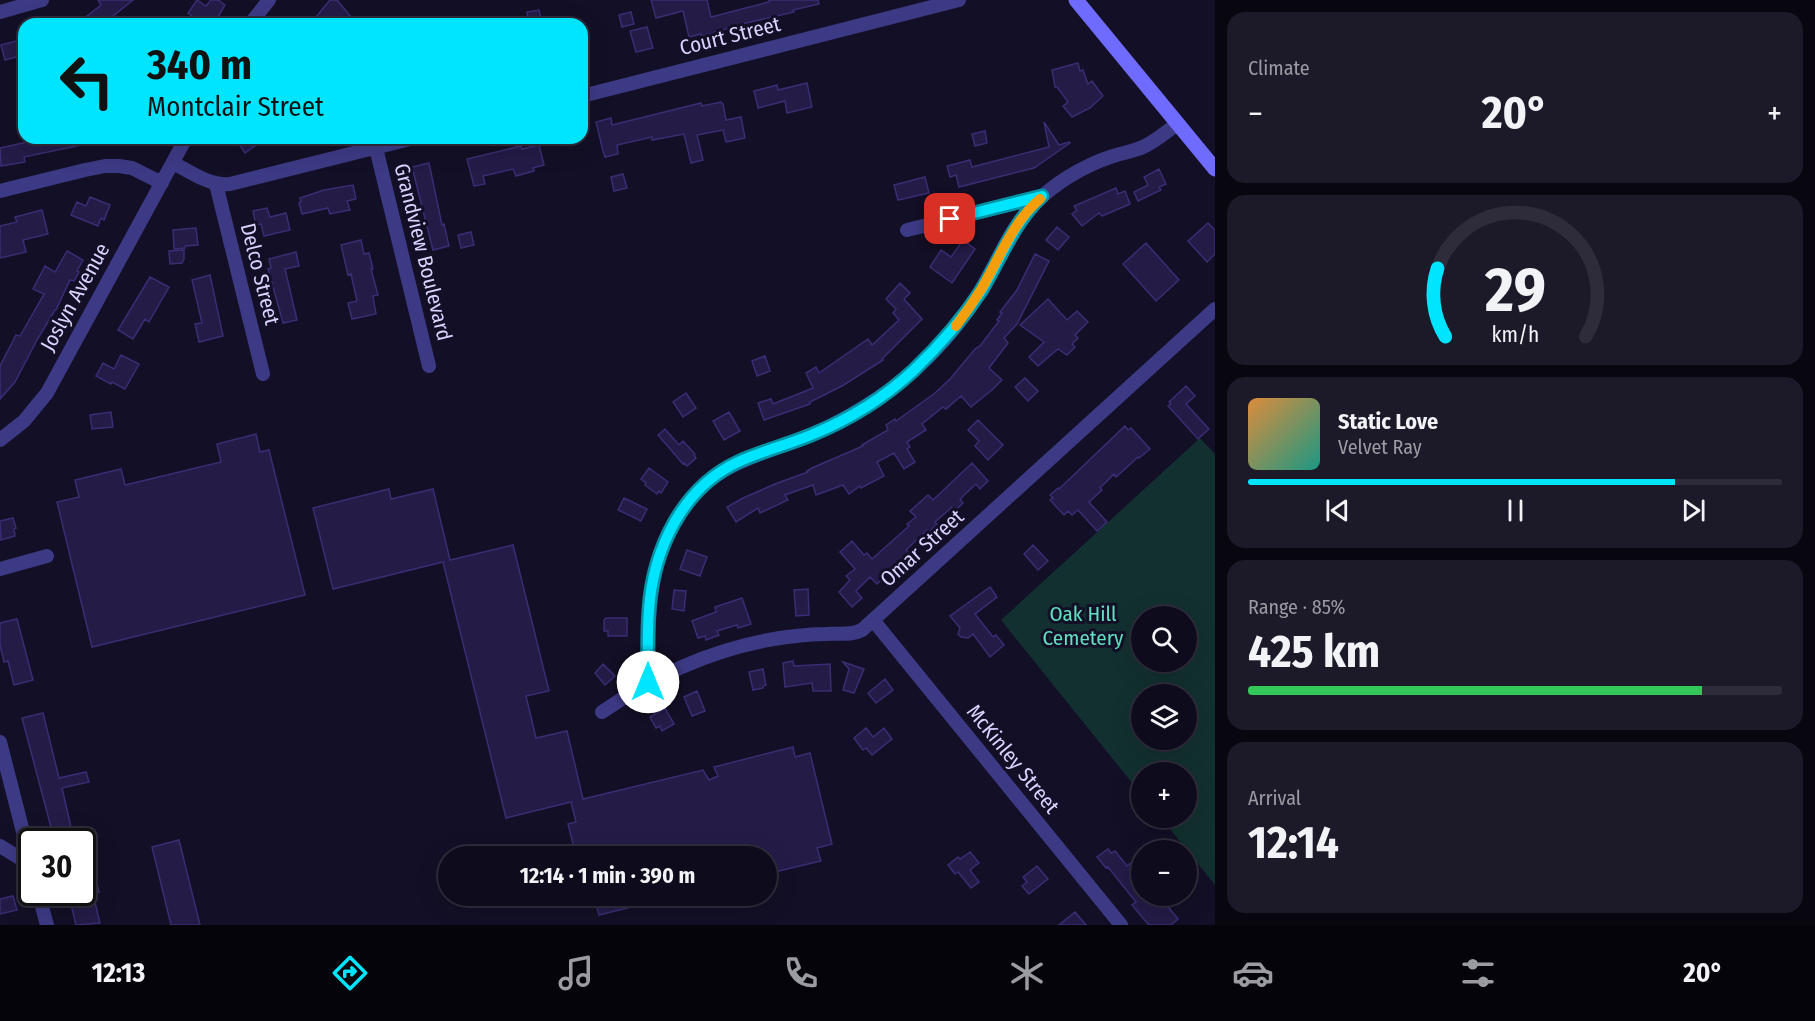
<!DOCTYPE html>
<meta charset="utf-8">
<style>
:root{--surface:#0e0b1c;--page:#1c1929;--text:#f1f3f6;--muted:#9b9ba3;--line:#2e2b3b;--accent:#00e5ff}
body{margin:0;font-family:"Fira Sans Condensed",sans-serif;background:var(--page);color:var(--text);height:100vh;display:flex;flex-direction:column;font-size:22px;white-space:nowrap}
*{box-sizing:border-box;margin:0}
p{font-size:20px;color:var(--muted)}
.icon{flex:none;width:33px;height:33px;fill:none;stroke:currentColor;stroke-width:2;stroke-linecap:round;stroke-linejoin:round}
.map{position:relative;flex:1;overflow:hidden}
.side{display:flex;flex-direction:column;gap:12px;padding:12px;background:#08060f;width:600px}
.side>*{flex:none}
.top-card{position:absolute;left:18px;top:18px;width:570px;height:126px;border-radius:18px;box-shadow:0 6px 24px #0002,0 0 0 2px var(--line);background:#00e5ff;color:#111;overflow:hidden}
.tools{position:absolute;left:1131px;top:606px;display:grid;gap:12px}
.tools a{display:grid;place-items:center;width:66px;height:66px;border-radius:50%;background:var(--surface);box-shadow:0 6px 24px #0002,0 0 0 2px var(--line);font-size:30px}
.speed{position:absolute;left:18px;top:828px;display:flex;gap:12px;font-size:30px;font-weight:700;text-align:center}
.speed>*{display:grid;place-content:center;width:78px;height:78px;border-radius:50%;background:var(--surface);box-shadow:0 6px 24px #0002,0 0 0 2px var(--line);line-height:1}
.speed .limit{border:3px solid #111;border-radius:9px;background:#fff;color:#111}
.pin{position:absolute;display:grid;place-items:center;width:51px;height:51px;color:#fff;margin:-26px;border-radius:12px;box-shadow:0 3px 9px #0006}
.me{position:absolute;width:66px;margin:-33px;rotate:0deg;stroke-linejoin:round;filter:drop-shadow(0 0 4px #0008)}
.turn{display:flex;align-items:center;gap:21px;height:126px;padding:0 30px;font-size:27px}
.turn .icon{width:78px;height:78px;stroke-width:2.5}
.turn b{display:block;font-size:42px;line-height:51px}
.big{font-size:45px;font-weight:700;line-height:1.1}
.side .widget{flex:1;display:flex;flex-direction:column;justify-content:center;gap:9px;min-width:0;padding:0 21px;border-radius:18px;background:var(--page)}
.side .dial{align-items:center;gap:0}
.dial svg{height:156px;overflow:visible;fill:none;stroke:var(--line);stroke-width:7;stroke-linecap:round;text-anchor:middle}
.dial text{fill:var(--text);stroke:none}
.song{display:flex;align-items:center;gap:18px}
.cover{width:72px;height:72px;border-radius:9px;background:linear-gradient(135deg,hsl(30 70% 55%),hsl(170 70% 35%))}
.played{height:6px;border-radius:3px;background:linear-gradient(90deg,var(--accent) 80%,var(--line) 80%)}
.keys{display:flex;justify-content:space-around;direction:ltr}
.heat{display:flex;justify-content:space-between;align-items:center;font-size:33px;direction:ltr}
.charge{height:9px;border-radius:4px;background:linear-gradient(90deg,#34c759 85%,var(--line) 0)}
.trip{position:absolute;left:438px;top:846px;width:339px;height:60px;border-radius:30px;background:var(--surface);box-shadow:0 6px 24px #0002,0 0 0 2px var(--line);font-weight:700;line-height:60px;text-align:center}
.tab-bar{display:flex;height:96px;justify-content:space-around;align-items:center;background:#06040b;color:var(--muted)}
.tab-bar .icon{width:42px;height:42px}
.tab-bar .active{color:var(--accent)}
.tab-bar b{font-size:27px;color:var(--text)}
main{display:flex;flex:1;min-height:0}
.map>svg:first-child{display:block}
.green{fill:#12302f;fill-rule:evenodd}
.building{fill:#241b47;stroke:#3b2d73;stroke-width:1.5}
.lines{fill:none;stroke-linecap:round;stroke-linejoin:round}
.minor{stroke:#3d3a85;stroke-width:14}
.secondary{stroke:#6f6bff;stroke-width:15}
.route-casing{stroke:#0095a6;stroke-width:15}
.route{stroke:#00e5ff;stroke-width:10}
.slow{stroke:#f59e0b;stroke-width:10}
.labels{text-anchor:middle;stroke-width:6;stroke-linejoin:round;paint-order:stroke}
.street-label{font-size:21px;fill:#d9d4ff;stroke:#130f26}
.park-label{font-size:21px;fill:#5fe0c0;stroke:#130f26}
</style>
<main>
<div class="map">
<svg width="1215" height="925" viewBox="0 0 1215 925">
<rect width="100%" height="100%" fill="#130f26"/>
<path class="green" d="M1200,438L1215,454V885L1161,818H1186V772H1142L1141,794L1001,620ZM1142,616H1186V662H1142ZM1142,694H1186V740H1142Z"/>
<path class="building" d="M98,0H133L103,24H77L101,5Z
M197,0L206,6L211,0H218L225,5L214,24H203L188,13Z
M330,0H337L357,24H343L338,18L333,24H310Z
M651,0H707L711,17L769,2V0H818L819,4L793,10L794,12L746,23L715,32V33L701,36V34L689,37L683,11L656,18Z
M539,10L542,24H529L527,12Z
M631,12L634,24L622,27L619,15Z
M647,27L653,48L636,52L630,31Z
M24,39V55L5,60L1,45Z
M1078,63L1080,71L1083,70L1088,84L1092,81L1103,96L1090,108L1072,117L1063,106L1068,102L1057,87H1055L1052,70Z
M807,83L812,107L787,113L785,101L758,108L754,91L777,85L778,90Z
M721,102L723,104L726,120L741,117L745,138L726,142L723,130L697,135L703,160L691,163L684,134L652,140V137L617,145L618,154L605,157L603,151L596,122L611,118L612,125L701,103L702,106Z
M1044,122L1059,145L1069,142L1070,143L1034,168L959,187L956,175L950,177L947,166L970,160L972,167L1049,147Z
M985,131L987,143L975,146L972,134Z
M35,138H95L96,142L24,157L25,162L1,166L0,148L36,140Z
M235,138H266L245,153Z
M539,145L544,165L533,168L534,171L516,176L513,169L483,176L485,184L474,186L467,159L521,146L522,149Z
M429,163L442,225L444,224L449,246L433,250L412,167Z
M1159,169L1166,184L1159,187L1161,190L1138,201L1134,192L1148,185L1144,177Z
M623,174L627,188L614,191L611,177Z
M925,177L929,193L898,200L894,185Z
M353,185L356,199L347,201L350,210L330,214L328,208L302,214L299,203L301,202L300,198L324,190Z
M1116,188L1118,194L1125,191L1130,204L1102,216L1099,213L1082,226L1072,214L1077,210L1074,206Z
M90,197L110,205L104,220L101,218L98,226L71,215L77,202L86,206Z
M267,208L270,217L286,213L290,230L264,236L261,224L256,225L253,211Z
M42,210L48,234L23,240L26,252L0,258V226L17,222L15,217Z
M1208,223L1215,230V254L1207,262L1188,241Z
M1057,227L1069,237L1058,250L1046,240Z
M196,228L198,245L185,246V248L174,249L173,230Z
M471,232L474,245L461,248L458,235Z
M361,240L364,254L369,253L373,269H371L378,295L373,296L376,314L352,319L348,303L357,301L351,274L348,275L341,245Z
M963,240L975,249L952,283L930,267L941,250L951,257Z
M1146,243L1179,280L1156,301L1123,264Z
M184,250V259L182,263L170,264L169,251Z
M67,251L83,260L77,271L79,272L74,281L70,280L56,310H55L37,340L15,382L0,399V366L16,335L20,336L44,294L33,289L45,266L55,272Z
M296,252L299,266L285,269L297,320L283,323L268,269L271,268L269,259Z
M1035,254L1049,261L1017,324L1004,338L1008,343L989,368L1002,380L993,389L971,407L961,396L946,409L943,407L922,424L926,430L907,442L910,447L907,449L915,462L904,469L894,453L877,462L884,476L861,488L860,486L849,494L843,485L816,495L813,485L785,495L788,500L760,513L758,508L736,522L727,507L743,498L775,484L808,472L807,471L812,468L863,446L862,445L888,430L886,425L895,419L896,421L935,393L950,379L975,349L980,346L999,321L997,320L1002,313L1000,312L1017,290Z
M210,275L223,336L199,342L195,324L202,323L192,280Z
M150,277L169,287L149,322L145,319L133,339L118,330Z
M900,283L910,293L904,299L922,319L882,359L883,360L842,386L810,402V404L764,420L758,403L771,399L773,404L813,388L806,373L816,367L819,373L868,339L872,345L899,320L893,313L896,309L886,299Z
M1048,299L1067,320L1077,311L1088,322L1075,335L1078,338L1072,344L1075,347L1067,355L1058,349L1038,366L1029,357L1044,342L1020,325Z
M121,355L139,364L125,389L112,382L111,384L96,376L103,363L114,369Z
M765,356L770,371L757,376L752,361Z
M1025,378L1038,391L1028,401L1015,387Z
M1186,386L1195,396L1186,404L1209,429L1198,439L1168,406L1171,404L1169,402Z
M686,393L696,408L683,417L673,402Z
M111,412L113,427L92,429L90,415Z
M729,412L740,431L724,440L713,421Z
M978,420L1003,445L988,460L975,446L979,441L968,430Z
M1125,426L1128,430L1131,428L1150,449L1139,458L1138,457L1116,477L1114,474L1100,488L1102,490L1089,502L1107,522L1097,531L1078,510L1072,515L1068,511L1064,515L1050,500L1053,498L1050,495L1058,488L1059,489Z
M665,429L679,445L683,441L695,454L694,455L696,458L687,466L684,463L683,464L658,435Z
M256,434L260,452L269,450L305,595L92,647L57,502L79,497L75,480L121,469L125,485L221,462L217,444Z
M972,463L988,481L980,489L976,484L960,499L963,503L955,511L952,507L935,522L937,524L929,532L927,530L906,550L910,554L877,584L870,577L856,591L862,598L852,607L839,592L850,580L846,576L855,569L840,552L852,541L864,555L867,553L872,559L909,526L907,524L916,517L910,511L928,495L933,500Z
M649,468L668,482L661,493L659,491L657,494L645,485L646,483L641,479Z
M389,489L391,499L433,489L450,560L513,545L549,691L526,696L536,738L567,731L583,799L703,770L709,780L718,776L714,767L793,747L795,757L810,753L832,844L817,848L821,861L766,874V856H576L568,824L576,822L571,802L506,818L443,562L333,589L313,508Z
M624,498L647,509L641,521L618,510Z
M13,518L16,528L14,529L15,536L1,540L0,521Z
M1033,545L1048,561L1038,570L1024,554Z
M687,550L707,557L700,576L680,569Z
M990,587L997,597L975,614L993,637L996,635L1004,645L990,657L973,634L968,638L961,637L958,634L960,628L950,616Z
M808,589L809,615L796,616L794,590Z
M674,590L686,591L684,611L672,609Z
M742,598L751,624L738,628L737,625L717,631L719,635L706,640L705,636L698,638L692,621L716,612L715,607Z
M606,618H627V636H608V631H604V620Z
M17,619L33,680L14,685L8,661L4,662L0,645V623Z
M793,661L794,666L830,664L831,691H813L812,683L785,687L783,663Z
M843,662L864,669L854,693L843,690L849,669Z
M603,664L615,676L605,685L595,673Z
M763,669L766,685L763,686V688L753,690L749,672Z
M885,679L893,690L876,703L868,693Z
M697,691L705,711L692,716L684,697Z
M665,708L674,724L662,731L660,726L656,728L650,717Z
M43,713L59,778L86,772L89,782L62,788L71,827L52,831L22,718Z
M866,728L873,737L884,728L892,739L872,755L866,748L863,750L854,738Z
M179,840L200,925H171L152,847Z
M1108,849L1111,853L1115,851L1127,866L1133,861L1142,871V896H1174L1165,903L1178,919L1171,925H1149L1142,917L1132,905L1136,902L1108,867L1106,868L1097,857Z
M970,852L979,863L970,870L979,882L971,888L958,872L955,874L948,865L958,857L960,859Z
M1037,866L1048,879L1029,894L1022,886L1027,882L1023,877Z
M87,868L90,882L96,880L99,892L93,894L100,923L76,925L68,892H82V869Z
M13,896L17,910L0,914V899Z
M594,896H663V899L599,915Z
M1075,912L1086,925H1059Z"/>
<g class="lines">
<path class="minor" d="M0,12L42,0
M250,24L269,0
M582,96L959,0
M376,148L429,366
M173,163C191,172 209,186 230,184L414,138
M216,184L263,374
M0,191L85,170L105,166H119L132,168L162,183
M907,230L1040,197
M0,440L24,421L47,393L186,138
M0,569L47,556
M873,620L1121,925
M648,682C648,624 646,562 681,511C712,466 750,458 798,440C819,432 840,422 859,410C909,381 955,337 983,286C999,259 1010,228 1033,205C1055,183 1083,166 1113,156C1123,153 1134,151 1143,147C1156,141 1166,132 1177,124
M602,712C657,674 714,648 780,638C795,636 810,634 826,634C838,633 851,636 862,630L1215,309
M0,742L32,867
M0,846L31,865
M38,892L47,925"/>
<path class="secondary" d="M1076,0L1215,169"/>
</g>
<g class="lines">
<defs>
<path id="route" d="M648,682C648,658 647,634 649,610C653,550 682,488 738,462C762,451 787,445 811,435C848,420 884,398 914,370C939,346 962,320 981,291C1001,258 1013,223 1042,196L950,219"/>
</defs>
<use href="#route" class="route-casing"/>
<use href="#route" class="route"/>
<path class="slow" d="M956,326C965,314 974,301 982,288C1000,257 1012,223 1040,199"/>
</g>
<g class="labels">
<g class="street-label">
<text transform="translate(730 36) rotate(-14)" y="7">Court Street</text>
<text transform="translate(423 252) rotate(76)" y="7">Grandview Boulevard</text>
<text transform="translate(260 274) rotate(76)" y="7">Delco Street</text>
<text transform="translate(75 297) rotate(-61)" y="7">Joslyn Avenue</text>
<text transform="translate(922 548) rotate(-42)" y="7">Omar Street</text>
<text transform="translate(1013 759) rotate(51)" y="7">McKinley Street</text>
</g>
<g class="park-label">
<text x="1083" y="621">Oak Hill<tspan x="1083" dy="24">Cemetery</tspan></text>
</g>
</g>
</svg>
<div class="tools">
<a><svg class="icon" aria-label="search" viewBox="0 0 24 24"><circle cx="10" cy="10" r="6"/><path d="M15 15l6 6"/></svg></a>
<a><svg class="icon" aria-label="layers" viewBox="0 0 24 24"><path d="M12 4l9 5-9 5-9-5zM3 14l9 5 9-5"/></svg></a>
<a>+</a>
<a>−</a>
</div>
<div class="speed"><div class="limit">30</div></div>
<div class="pin" style="left:950px;top:219px;background:#d93025"><svg class="icon" aria-label="arrive" viewBox="0 0 24 24"><path d="M6 21V4h12l-3 4 3 4H6"/></svg></div>
<svg class="me" style="left:648px;top:682px" viewBox="-20 -20 40 40"><circle r="19" fill="#fff"/><path d="M0-13L10 11 0 6-10 11z" fill="#00e5ff"/></svg>
<div class="trip">12:14 · 1 min · 390 m</div>
<div class="top-card">
<div class="turn"><svg class="icon" aria-label="left" viewBox="0 0 24 24"><path d="M17 20v-9H6M10 6l-5 5 5 5"/></svg><div><b>340 m</b>Montclair Street</div></div>
</div>
</div>
<section class="side">
<div class="widget"><p>Climate</p>
<div class="heat"><a>−</a><b class="big">20°</b><a>+</a></div>
</div>
<div class="widget dial"><svg viewBox="0 0 100 80">
<path d="M14 69A42 42 0 1 1 86 69"/>
<path d="M14 69A42 42 0 0 1 10 34" stroke="#00e5ff"/>
<text x="50" y="56" font-size="32" font-weight="700">29</text>
<text x="50" y="72" font-size="11">km/h</text>
</svg></div>
<div class="widget">
<div class="song"><i class="cover"></i><div><b>Static Love</b><p>Velvet Ray</p></div></div>
<div class="played"></div>
<div class="keys"><svg class="icon" aria-label="previous" viewBox="0 0 24 24"><path d="M18 5L8 12l10 7zM5 5v14"/></svg><svg class="icon" aria-label="pause" viewBox="0 0 24 24"><path d="M8 5v14M16 5v14"/></svg><svg class="icon" aria-label="next" viewBox="0 0 24 24"><path d="M6 5l10 7-10 7zM19 5v14"/></svg></div>
</div>
<div class="widget"><p>Range · 85%</p><b class="big">425 km</b><div class="charge"></div></div>
<div class="widget"><p>Arrival</p><b class="big">12:14</b></div>
</section>
</main>
<nav class="tab-bar">
<b>12:13</b>
<svg class="icon active" aria-label="directions" viewBox="0 0 24 24"><path d="M12 3l9 9-9 9-9-9zM9 14v-3h6M13 9l2 2-2 2"/></svg>
<svg class="icon" aria-label="music" viewBox="0 0 24 24"><path d="M9 18V5l10-2v13"/><circle cx="6" cy="18" r="3"/><circle cx="16" cy="16" r="3"/></svg>
<svg class="icon" aria-label="phone" viewBox="0 0 24 24"><path d="M5 4h4l2 5-3 2q2 4 5 5l2-3 5 2v4C11 20 4 13 5 4z"/></svg>
<svg class="icon" aria-label="climate" viewBox="0 0 24 24"><path d="M12 3v18M4 7l16 10M4 17L20 7"/></svg>
<svg class="icon" aria-label="car" viewBox="0 0 24 24"><path d="M5 17H2v-5l4-1 3-4h7l3 4 3 1v5h-3M9 17h6M6 11h13"/><circle cx="7" cy="17" r="2"/><circle cx="17" cy="17" r="2"/></svg>
<svg class="icon" aria-label="filters" viewBox="0 0 24 24"><path d="M4 7h16M4 17h16"/><circle cx="9" cy="7" r="2"/><circle cx="15" cy="17" r="2"/></svg>
<b>20°</b>
</nav>
